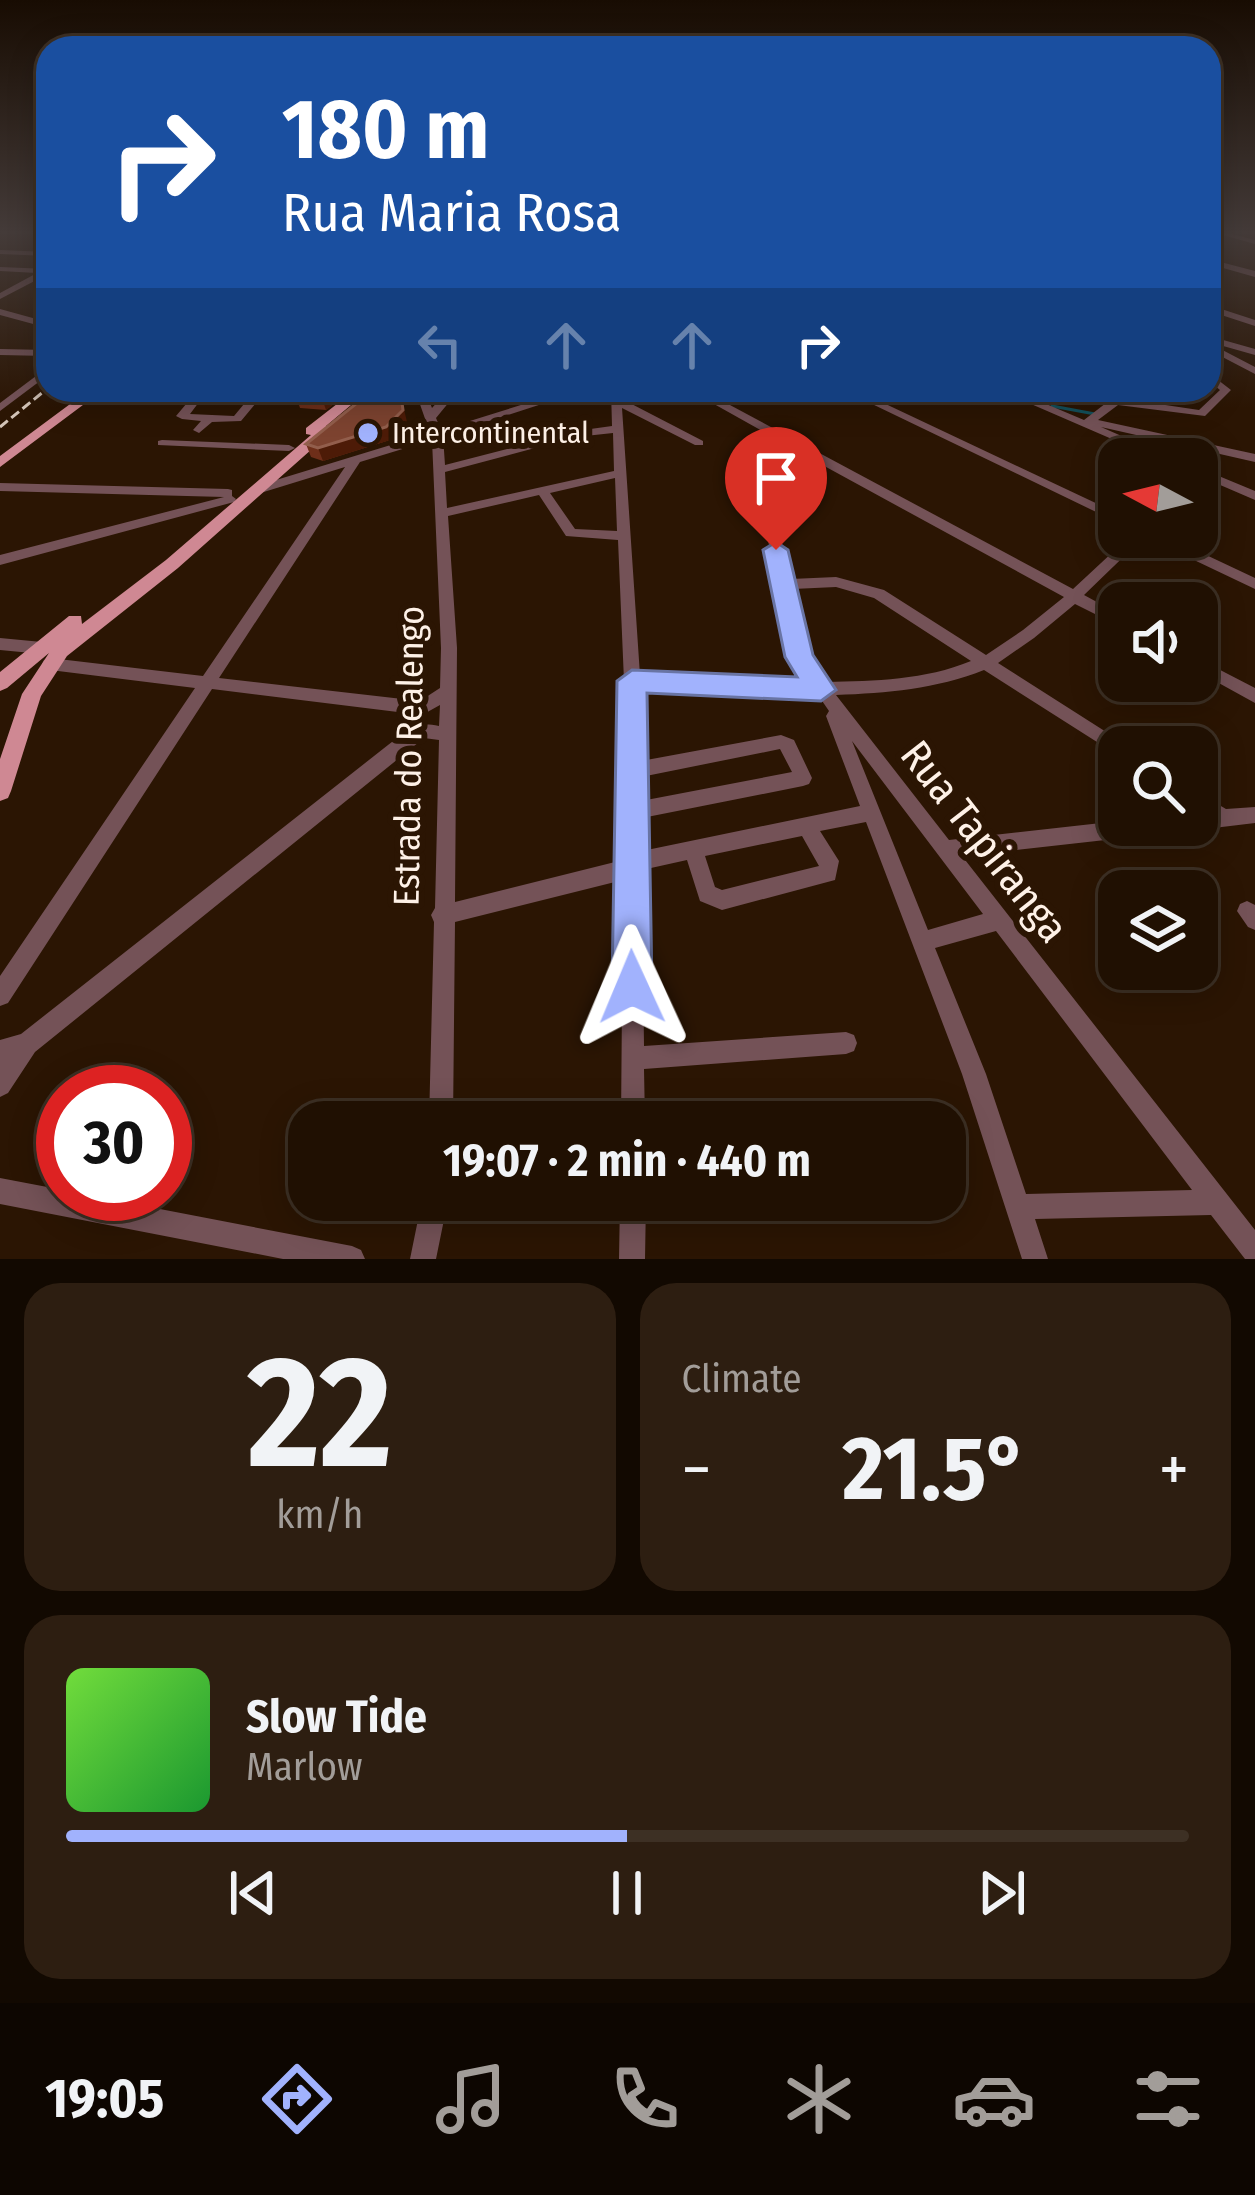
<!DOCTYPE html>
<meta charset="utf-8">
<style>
:root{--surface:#201002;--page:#2d1e11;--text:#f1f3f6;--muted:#a29d99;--line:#3d3024;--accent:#a1b2fd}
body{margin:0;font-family:"Fira Sans Condensed",sans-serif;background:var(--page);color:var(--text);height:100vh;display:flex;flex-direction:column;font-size:45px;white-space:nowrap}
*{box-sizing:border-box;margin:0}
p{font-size:39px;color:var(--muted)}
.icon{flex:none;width:66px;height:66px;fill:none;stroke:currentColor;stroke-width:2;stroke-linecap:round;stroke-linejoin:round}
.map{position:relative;height:1259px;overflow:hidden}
.details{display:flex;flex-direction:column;gap:24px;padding:24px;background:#120901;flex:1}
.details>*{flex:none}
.hud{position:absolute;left:36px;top:36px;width:1185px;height:366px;border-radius:36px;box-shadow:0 6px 30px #0003,0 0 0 3px var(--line);background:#1a4fa0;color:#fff;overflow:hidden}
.needle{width:78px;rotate:277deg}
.buttons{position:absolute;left:1098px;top:438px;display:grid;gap:24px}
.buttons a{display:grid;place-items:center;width:120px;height:120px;border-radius:24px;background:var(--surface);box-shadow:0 6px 30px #0003,0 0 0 3px var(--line);font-size:60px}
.speed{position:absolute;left:36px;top:1065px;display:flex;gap:24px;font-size:60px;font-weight:700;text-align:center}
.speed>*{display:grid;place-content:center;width:156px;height:156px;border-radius:50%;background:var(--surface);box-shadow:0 6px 30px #0003,0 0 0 3px var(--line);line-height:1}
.speed .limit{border:18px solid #d22;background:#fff;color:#111}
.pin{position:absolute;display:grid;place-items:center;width:102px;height:102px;color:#fff;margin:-123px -51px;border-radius:50% 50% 50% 0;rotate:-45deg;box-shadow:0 0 12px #0007}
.pin .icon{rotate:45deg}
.me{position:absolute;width:132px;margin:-66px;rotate:359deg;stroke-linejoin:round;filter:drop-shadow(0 0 9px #0008)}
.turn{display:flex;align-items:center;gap:42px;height:252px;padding:0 48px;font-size:54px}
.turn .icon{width:156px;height:156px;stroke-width:2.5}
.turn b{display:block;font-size:84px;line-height:102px}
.lanes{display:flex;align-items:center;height:114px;padding:0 48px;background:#0003;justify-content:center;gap:60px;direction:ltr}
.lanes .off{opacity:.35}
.big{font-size:90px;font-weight:700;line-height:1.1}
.details .card{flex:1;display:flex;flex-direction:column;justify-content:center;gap:18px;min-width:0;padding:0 42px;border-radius:36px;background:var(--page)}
.details .dial{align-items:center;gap:0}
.dial b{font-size:156px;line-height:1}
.song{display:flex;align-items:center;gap:36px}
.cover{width:144px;height:144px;border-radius:18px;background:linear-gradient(135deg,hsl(100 70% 55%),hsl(130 70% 35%))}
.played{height:12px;border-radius:6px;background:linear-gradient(90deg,var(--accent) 50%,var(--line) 50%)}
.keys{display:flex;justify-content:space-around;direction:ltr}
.heat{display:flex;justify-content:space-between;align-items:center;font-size:66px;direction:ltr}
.details .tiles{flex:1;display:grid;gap:24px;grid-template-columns:1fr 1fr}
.card:last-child{grid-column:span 2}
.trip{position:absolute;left:288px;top:1101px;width:678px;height:120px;border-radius:36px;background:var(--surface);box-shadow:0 6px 30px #0003,0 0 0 3px var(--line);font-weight:700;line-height:120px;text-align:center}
.menu{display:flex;height:192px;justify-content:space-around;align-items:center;background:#0d0601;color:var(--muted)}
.menu .icon{width:84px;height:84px}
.menu .active{color:var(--accent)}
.menu b{font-size:54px;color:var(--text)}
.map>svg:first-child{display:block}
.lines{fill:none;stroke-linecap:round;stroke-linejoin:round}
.stream{stroke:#13505b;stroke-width:3}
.minor{fill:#745257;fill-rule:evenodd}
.major{fill:#cf8893;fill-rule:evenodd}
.rail{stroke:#d2c3b7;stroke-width:3;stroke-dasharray:10 4.5;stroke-linecap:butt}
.wall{fill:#6e2e19}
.shaded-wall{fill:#4d1b07}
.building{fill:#7d4330;stroke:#925e4c;stroke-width:3}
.route{fill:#a1b2fd;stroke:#6974a4;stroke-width:3}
.poi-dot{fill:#a1b2fd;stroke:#2b1503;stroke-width:4.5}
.labels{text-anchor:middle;stroke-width:12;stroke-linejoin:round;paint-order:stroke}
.far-poi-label{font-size:30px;fill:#fef1e7;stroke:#2b1503;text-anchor:start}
.street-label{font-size:36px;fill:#fef1e7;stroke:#2b1503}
.near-street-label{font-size:42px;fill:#fef1e7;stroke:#2b1503}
</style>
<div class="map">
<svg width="1255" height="1259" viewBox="0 0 1255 1259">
<rect width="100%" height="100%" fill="#2b1503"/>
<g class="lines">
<path class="stream" d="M1052,406L1095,414"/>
<path class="minor" d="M1212,232H1224L1255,240V244Z
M0,250L48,252V256L0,254Z
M1209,259L1255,271V277L1209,264Z
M0,267L48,269V274L0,299V293L37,273L0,271Z
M1209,305L1255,320V326L1209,311Z
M0,309L40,320L42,322L37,325L0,315Z
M1209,336L1255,349V355L1209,342Z
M1209,343L1255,367V374L1209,350Z
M0,349L48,350V356L0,355Z
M48,367V375L0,411V403Z
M1209,373L1231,390L1205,416L1118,405L1098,420L1255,454V462L1101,427L1174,459H1158L999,390H1013L1084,420L1123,390H1135L1125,399L1199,410L1220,390L1209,381Z
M198,390H209L204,396L250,398L256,390H267L241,421L212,422L199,433L193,430L201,421L182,419L176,416ZM199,402L244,404L234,416L190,414Z
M415,390H425L432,408L448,390H459L436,418L441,430L569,390H585L443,436L445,465L576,431L612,426L611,390H621L622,399L703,441V445H695L622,408L640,675L808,682L797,667L779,588L776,584L777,581L755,483L760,469L787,445L689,390H702L1073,589L1129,537H1144L1084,595L1119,614V626L1075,604L1034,638L998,663L1125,744L1127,747H1119V756L984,670C936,689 887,693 836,695L949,840L1119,821V825H1168L1166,831L1159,834L962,856L1255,1230V1259H1245L1211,1215L1035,1219L1048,1259H1022L962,1074L866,822L820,831L839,861L835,880L722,910L700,901L687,860L642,870L644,1046L846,1032L854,1035L857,1043L854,1051L846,1054L644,1069L645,1122H621L623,880L455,922L453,1122H429L434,922L431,915L435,908L439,740L424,738L35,1052L8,1093L0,1097V1040L21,1034L388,745C409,730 412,721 439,726L440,705L422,715L212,689L8,1003L0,1006V976L195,688L50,670L44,668L42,664L44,660L50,658L203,676L345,467L254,495L248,491L250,488L430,433ZM613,433L614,471L447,508L445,472L576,437ZM432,440L441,648L440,688L420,701L219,678L360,462ZM795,450L1064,597L1023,630L986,655L884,590L836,577L791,579L767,483L770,473ZM615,478L617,531L575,529L550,493ZM539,495L566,536L618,540L624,681L623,766L621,771C626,783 625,801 620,812L623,818V860L455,902L457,648L448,516ZM836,587L874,598L971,661C925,680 875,681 826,682L812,665L793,589ZM640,688L818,695L829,711L826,716L860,806L642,851V818L803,786L809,784L812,778L794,740L781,735L641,761ZM852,741L983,914L928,930ZM780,749L792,772L641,801V777ZM802,836L819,866L722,890L715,887L705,856ZM996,931L1192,1190L1026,1194L986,1074L935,948Z
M843,390H856L1119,514V523Z
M162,440L289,445L295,448L289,451L158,445V441Z
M1197,467L1255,491V500L1197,475Z
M0,483L228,489L232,490V496L236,499L234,502L0,565V555L224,497L0,491Z
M1150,537H1168L1255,578V589L1152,540Z
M0,638L42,642L47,644L50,648L47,652L42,654L0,650Z
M1197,658L1255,688V703L1197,671Z
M1197,792L1226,809L1255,807V823L1197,830L1190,827V825H1197V812H1200L1197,810Z
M1247,901L1255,905V930L1248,927L1237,911L1240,904Z
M0,1178L63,1190V1194H82L352,1246L361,1250L365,1259H283L0,1204Z
M422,1200H448L436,1259H410Z
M620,1200H646L645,1259H619Z"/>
<path class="major" d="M89,390H103L0,467V456Z
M355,390H369L326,426L332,430L330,433L178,568L67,656L41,696L11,791L8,798L0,801V759L22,694L49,653L7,688L0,691V672L69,616H81L82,624L166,560L311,435L306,434V428Z"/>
<path class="rail" d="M0,427L48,388"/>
</g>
<path class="wall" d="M337,390L340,399L326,410L300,408L297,399Z
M407,422L390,440L323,461L311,457L306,444Z"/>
<path class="shaded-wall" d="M337,390L340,399L326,410L323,401Z
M401,396L407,422L390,440L323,461L318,448Z"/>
<path class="building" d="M308,390H337L323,401L297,399Z
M373,390L401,396L403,410L386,427L318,448L306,444Z"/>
<linearGradient id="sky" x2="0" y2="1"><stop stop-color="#180c02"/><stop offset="0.57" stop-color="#443b39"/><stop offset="1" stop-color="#443b39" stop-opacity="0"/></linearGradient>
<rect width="1255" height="408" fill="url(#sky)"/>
<path class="route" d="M776,542L788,550L813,655L836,690L821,701L647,693L652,987L646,1001L632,1007L618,1001L612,987L617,681L632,670L797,677L785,657L763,550Z"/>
<circle class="poi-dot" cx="368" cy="433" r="12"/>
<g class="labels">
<g class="far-poi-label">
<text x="392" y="443">Intercontinental</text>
</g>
<g class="street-label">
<text transform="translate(408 756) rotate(-89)" y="13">Estrada do Realengo</text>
</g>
<g class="near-street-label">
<text transform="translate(985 841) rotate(52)" y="15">Rua Tapiranga</text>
</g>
</g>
</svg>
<div class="buttons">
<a><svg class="needle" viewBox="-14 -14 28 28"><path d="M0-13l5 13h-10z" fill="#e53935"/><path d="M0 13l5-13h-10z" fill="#a29d99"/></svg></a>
<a><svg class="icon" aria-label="sound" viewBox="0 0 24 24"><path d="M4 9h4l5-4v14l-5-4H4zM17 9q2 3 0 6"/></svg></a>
<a><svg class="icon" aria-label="search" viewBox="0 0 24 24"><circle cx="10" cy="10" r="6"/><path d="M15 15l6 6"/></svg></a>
<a><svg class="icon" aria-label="layers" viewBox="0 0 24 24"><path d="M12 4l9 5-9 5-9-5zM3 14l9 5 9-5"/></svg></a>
</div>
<div class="speed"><div class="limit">30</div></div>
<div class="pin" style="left:776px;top:550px;background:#d93025"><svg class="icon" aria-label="arrive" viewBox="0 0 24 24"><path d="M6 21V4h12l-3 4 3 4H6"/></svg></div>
<svg class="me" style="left:632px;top:987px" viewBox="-20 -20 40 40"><path d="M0-17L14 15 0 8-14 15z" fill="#a1b2fd" stroke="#fff" stroke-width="4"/></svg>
<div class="trip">19:07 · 2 min · 440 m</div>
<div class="hud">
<div class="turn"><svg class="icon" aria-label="right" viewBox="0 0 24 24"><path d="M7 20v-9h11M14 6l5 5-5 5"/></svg><div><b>180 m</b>Rua Maria Rosa</div></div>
<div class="lanes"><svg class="icon off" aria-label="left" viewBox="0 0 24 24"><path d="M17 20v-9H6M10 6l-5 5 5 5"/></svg><svg class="icon off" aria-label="ahead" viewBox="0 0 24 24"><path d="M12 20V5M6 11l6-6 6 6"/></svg><svg class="icon off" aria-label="ahead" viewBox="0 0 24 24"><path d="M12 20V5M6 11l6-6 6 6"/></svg><svg class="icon" aria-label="right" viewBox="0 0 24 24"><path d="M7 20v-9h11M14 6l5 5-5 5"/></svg></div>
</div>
</div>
<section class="details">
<div class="tiles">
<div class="card dial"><b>22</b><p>km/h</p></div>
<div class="card"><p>Climate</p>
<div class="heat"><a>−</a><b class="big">21.5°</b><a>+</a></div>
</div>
<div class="card">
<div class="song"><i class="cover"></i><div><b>Slow Tide</b><p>Marlow</p></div></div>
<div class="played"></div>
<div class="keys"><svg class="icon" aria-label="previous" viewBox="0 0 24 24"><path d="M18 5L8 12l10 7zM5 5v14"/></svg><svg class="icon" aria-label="pause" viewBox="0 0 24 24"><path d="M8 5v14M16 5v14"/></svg><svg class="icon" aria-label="next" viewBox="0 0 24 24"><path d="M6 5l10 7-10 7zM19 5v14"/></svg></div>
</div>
</div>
</section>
<nav class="menu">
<b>19:05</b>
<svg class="icon active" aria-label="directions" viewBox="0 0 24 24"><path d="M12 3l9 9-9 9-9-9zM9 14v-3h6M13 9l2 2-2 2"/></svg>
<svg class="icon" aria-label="music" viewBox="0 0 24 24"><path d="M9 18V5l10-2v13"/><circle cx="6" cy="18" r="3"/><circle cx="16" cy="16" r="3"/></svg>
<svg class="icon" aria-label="phone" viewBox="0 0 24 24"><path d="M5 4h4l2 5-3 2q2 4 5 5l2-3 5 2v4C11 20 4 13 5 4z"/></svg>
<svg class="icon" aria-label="climate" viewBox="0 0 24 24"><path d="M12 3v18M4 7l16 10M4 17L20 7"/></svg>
<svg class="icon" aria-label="car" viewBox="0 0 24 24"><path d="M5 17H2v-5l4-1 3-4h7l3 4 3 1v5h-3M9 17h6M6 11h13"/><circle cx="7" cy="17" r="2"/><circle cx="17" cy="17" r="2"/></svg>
<svg class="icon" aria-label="filters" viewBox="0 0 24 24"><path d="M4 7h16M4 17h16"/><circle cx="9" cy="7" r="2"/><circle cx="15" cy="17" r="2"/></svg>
</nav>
